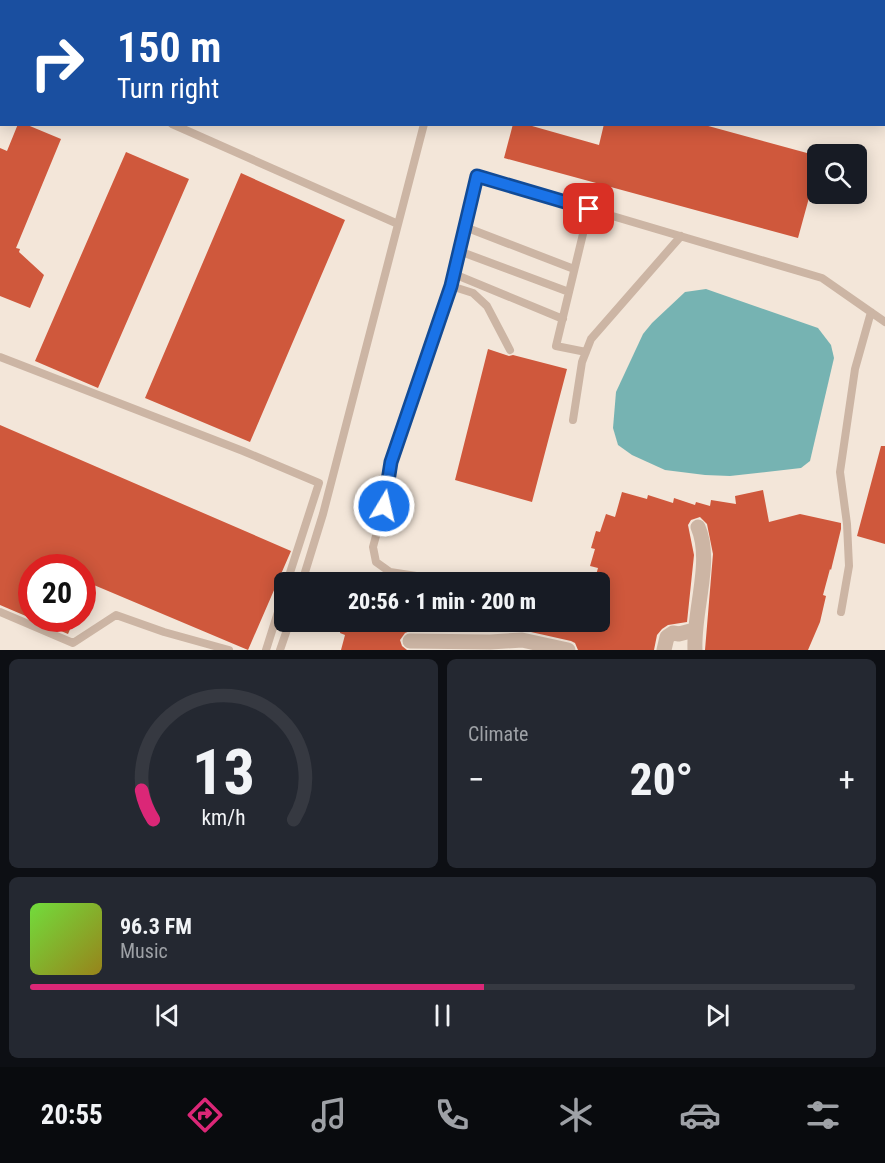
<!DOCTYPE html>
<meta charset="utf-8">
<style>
:root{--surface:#171b24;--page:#242831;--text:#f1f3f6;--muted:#9ea1a6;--line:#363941;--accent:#db2777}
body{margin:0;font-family:"Roboto Condensed",sans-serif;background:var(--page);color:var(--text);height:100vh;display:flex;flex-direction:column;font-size:22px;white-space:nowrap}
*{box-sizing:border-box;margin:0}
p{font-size:20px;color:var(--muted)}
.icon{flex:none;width:33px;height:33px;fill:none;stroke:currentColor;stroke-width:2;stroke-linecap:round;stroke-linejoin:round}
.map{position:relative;height:650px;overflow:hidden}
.drawer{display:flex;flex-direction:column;gap:9px;padding:9px;background:#0d0f14;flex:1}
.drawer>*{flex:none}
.hud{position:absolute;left:0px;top:0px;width:885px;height:126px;box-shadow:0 3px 15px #0003;background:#1a4fa0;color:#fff;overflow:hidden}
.controls{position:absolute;left:807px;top:144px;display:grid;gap:12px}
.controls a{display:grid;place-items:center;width:60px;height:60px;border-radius:9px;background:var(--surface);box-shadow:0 3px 15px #0003;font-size:30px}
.speed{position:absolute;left:18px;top:554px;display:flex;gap:12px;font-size:30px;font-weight:700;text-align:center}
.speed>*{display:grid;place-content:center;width:78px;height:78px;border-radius:50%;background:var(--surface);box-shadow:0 3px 15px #0003;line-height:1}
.speed .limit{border:9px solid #d22;background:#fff;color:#111}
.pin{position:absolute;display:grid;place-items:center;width:51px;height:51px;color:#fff;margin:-26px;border-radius:12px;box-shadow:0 3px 9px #0006}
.me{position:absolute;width:66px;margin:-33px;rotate:9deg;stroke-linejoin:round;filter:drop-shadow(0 0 4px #0008)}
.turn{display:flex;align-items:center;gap:21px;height:126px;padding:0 18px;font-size:27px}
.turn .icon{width:78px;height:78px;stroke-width:2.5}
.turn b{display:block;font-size:42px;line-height:51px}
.big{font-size:45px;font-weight:800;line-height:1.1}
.drawer .tile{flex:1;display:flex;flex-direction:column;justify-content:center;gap:9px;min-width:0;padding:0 21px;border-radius:9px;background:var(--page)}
.drawer .dial{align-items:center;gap:0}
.dial svg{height:156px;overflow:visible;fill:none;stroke:var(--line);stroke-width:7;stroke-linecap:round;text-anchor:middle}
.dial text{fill:var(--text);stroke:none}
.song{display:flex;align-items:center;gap:18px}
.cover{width:72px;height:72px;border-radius:9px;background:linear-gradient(135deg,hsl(100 70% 55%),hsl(50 70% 35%))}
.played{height:6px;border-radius:3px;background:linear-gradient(90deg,var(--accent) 55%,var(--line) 55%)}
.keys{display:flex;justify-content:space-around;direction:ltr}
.heat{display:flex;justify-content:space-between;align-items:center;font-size:33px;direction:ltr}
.drawer .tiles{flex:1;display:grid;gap:9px;grid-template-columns:1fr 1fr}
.tile:last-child{grid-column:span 2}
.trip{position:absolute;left:274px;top:572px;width:336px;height:60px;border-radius:9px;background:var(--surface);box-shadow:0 3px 15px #0003;font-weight:800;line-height:60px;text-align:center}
.dock{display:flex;height:96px;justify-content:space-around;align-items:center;background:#090b0e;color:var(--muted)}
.dock .icon{width:42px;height:42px}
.dock .active{color:var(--accent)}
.dock b{font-size:27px;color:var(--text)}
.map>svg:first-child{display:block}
.water{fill:#76b3b2}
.building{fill:#cf583c}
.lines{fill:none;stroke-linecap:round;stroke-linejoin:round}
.lane{stroke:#ccb5a4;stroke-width:8}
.street{stroke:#ccb5a4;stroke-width:15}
.route-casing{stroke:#114b97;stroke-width:15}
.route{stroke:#1a73e8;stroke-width:10}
</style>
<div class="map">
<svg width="885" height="650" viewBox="0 0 885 650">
<rect width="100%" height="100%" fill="#f3e6d9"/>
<path class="water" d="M706,289L818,328L831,345L834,358L810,461L801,468L730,476L705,475L665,470L632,455L618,445L613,428L616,392L643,334L652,323L685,292Z"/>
<path class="building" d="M18,124H25L61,139L16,248L20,249L19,252L44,275L30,308L0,296V148L7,151Z
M513,124H525L599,145L604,124H701L818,156V165L798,238L504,158Z
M126,152L189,179L98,388L35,361Z
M241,173L345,220L250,442L145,398Z
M488,349L509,356L513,355L567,369L532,502L455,480Z
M0,425L291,551L248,650L82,580V567H32V618H75L68,634L0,605Z
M881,446H885V544L857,536Z
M763,490L769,522L800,514L841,523V529L831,570L830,569L823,595L826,596L820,622L808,650H705L713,554L707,524L700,517L691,520L688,525L694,555L687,622L668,625L662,629L657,635L654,650H578L575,643L571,641L522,630L490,632L410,631L405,633L400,640L402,646L407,650H341L345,635L340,633L342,621H546L566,627L567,621H600V582H594L598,568L590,566L595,549L591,548L596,531L600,532L606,514L615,517L622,492L647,499L648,495L673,503L674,498L695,505L696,502L710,506L711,500L736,504L735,496Z"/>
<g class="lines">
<path class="lane" d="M303,0L307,2
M62,2V0
M458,2L459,0
M172,124L398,224
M465,227L574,269
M459,251L569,292
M454,274L563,319
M451,286L473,293L487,306L510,350
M586,352L556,346L589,209
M0,357L243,451L319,483L287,582
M573,420L582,362L591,339L681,236
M302,582L323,514L424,124
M456,582L390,572L376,562L373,547L384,506L391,462L451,286L477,176L822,278L885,322
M0,612L73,643L116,615L164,632L229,650
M841,612L849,566L847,524L840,472L855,369L871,312
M266,650L285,590
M280,650L290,621"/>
<path class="street" d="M410,641L490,642L522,640L568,650
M664,650L667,637L673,633L679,634L694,630
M695,650C693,611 713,561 698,527"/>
</g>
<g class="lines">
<defs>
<path id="route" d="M384,506L391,462L451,286L477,176L589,209"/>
</defs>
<use href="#route" class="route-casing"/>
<use href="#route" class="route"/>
</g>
</svg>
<div class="controls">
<a><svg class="icon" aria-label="search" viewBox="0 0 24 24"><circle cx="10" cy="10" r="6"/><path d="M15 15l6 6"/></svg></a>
</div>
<div class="speed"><div class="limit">20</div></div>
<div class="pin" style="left:589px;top:209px;background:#d93025"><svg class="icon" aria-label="arrive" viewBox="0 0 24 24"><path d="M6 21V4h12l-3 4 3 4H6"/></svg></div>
<svg class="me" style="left:384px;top:506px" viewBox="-20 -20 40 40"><circle r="17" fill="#1a73e8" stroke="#fff" stroke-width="3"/><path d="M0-11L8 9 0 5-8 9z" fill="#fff"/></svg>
<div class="trip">20:56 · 1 min · 200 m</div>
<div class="hud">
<div class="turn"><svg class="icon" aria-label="right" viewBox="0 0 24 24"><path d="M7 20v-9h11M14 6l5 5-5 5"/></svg><div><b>150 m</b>Turn right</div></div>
</div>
</div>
<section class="drawer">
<div class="tiles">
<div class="tile dial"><svg viewBox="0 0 100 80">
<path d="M14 69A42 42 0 1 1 86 69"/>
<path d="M14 69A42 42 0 0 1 8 54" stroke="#db2777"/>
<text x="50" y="56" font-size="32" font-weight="700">13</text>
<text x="50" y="72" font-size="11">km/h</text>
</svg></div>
<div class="tile"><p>Climate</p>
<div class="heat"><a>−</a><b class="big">20°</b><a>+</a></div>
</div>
<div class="tile">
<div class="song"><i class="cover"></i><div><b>96.3 FM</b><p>Music</p></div></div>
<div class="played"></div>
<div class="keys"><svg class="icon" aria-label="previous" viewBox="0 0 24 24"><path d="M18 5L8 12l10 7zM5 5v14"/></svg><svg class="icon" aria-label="pause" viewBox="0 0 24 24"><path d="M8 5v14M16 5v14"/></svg><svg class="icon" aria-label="next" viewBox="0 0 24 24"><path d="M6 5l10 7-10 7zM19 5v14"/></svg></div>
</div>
</div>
</section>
<nav class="dock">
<b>20:55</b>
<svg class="icon active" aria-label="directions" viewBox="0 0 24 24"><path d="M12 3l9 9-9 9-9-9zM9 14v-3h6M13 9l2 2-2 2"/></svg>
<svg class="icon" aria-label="music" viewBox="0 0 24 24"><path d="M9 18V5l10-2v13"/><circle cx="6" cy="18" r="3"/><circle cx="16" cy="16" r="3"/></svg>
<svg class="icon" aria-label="phone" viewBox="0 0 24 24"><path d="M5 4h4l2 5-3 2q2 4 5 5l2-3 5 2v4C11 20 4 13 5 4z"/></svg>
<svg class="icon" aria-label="climate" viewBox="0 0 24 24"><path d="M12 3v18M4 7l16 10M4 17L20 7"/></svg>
<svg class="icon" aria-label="car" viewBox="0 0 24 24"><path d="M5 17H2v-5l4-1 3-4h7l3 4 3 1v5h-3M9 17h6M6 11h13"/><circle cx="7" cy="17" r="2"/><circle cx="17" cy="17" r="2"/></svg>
<svg class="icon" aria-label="filters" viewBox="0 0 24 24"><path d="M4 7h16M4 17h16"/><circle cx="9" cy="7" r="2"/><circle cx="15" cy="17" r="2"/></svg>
</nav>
